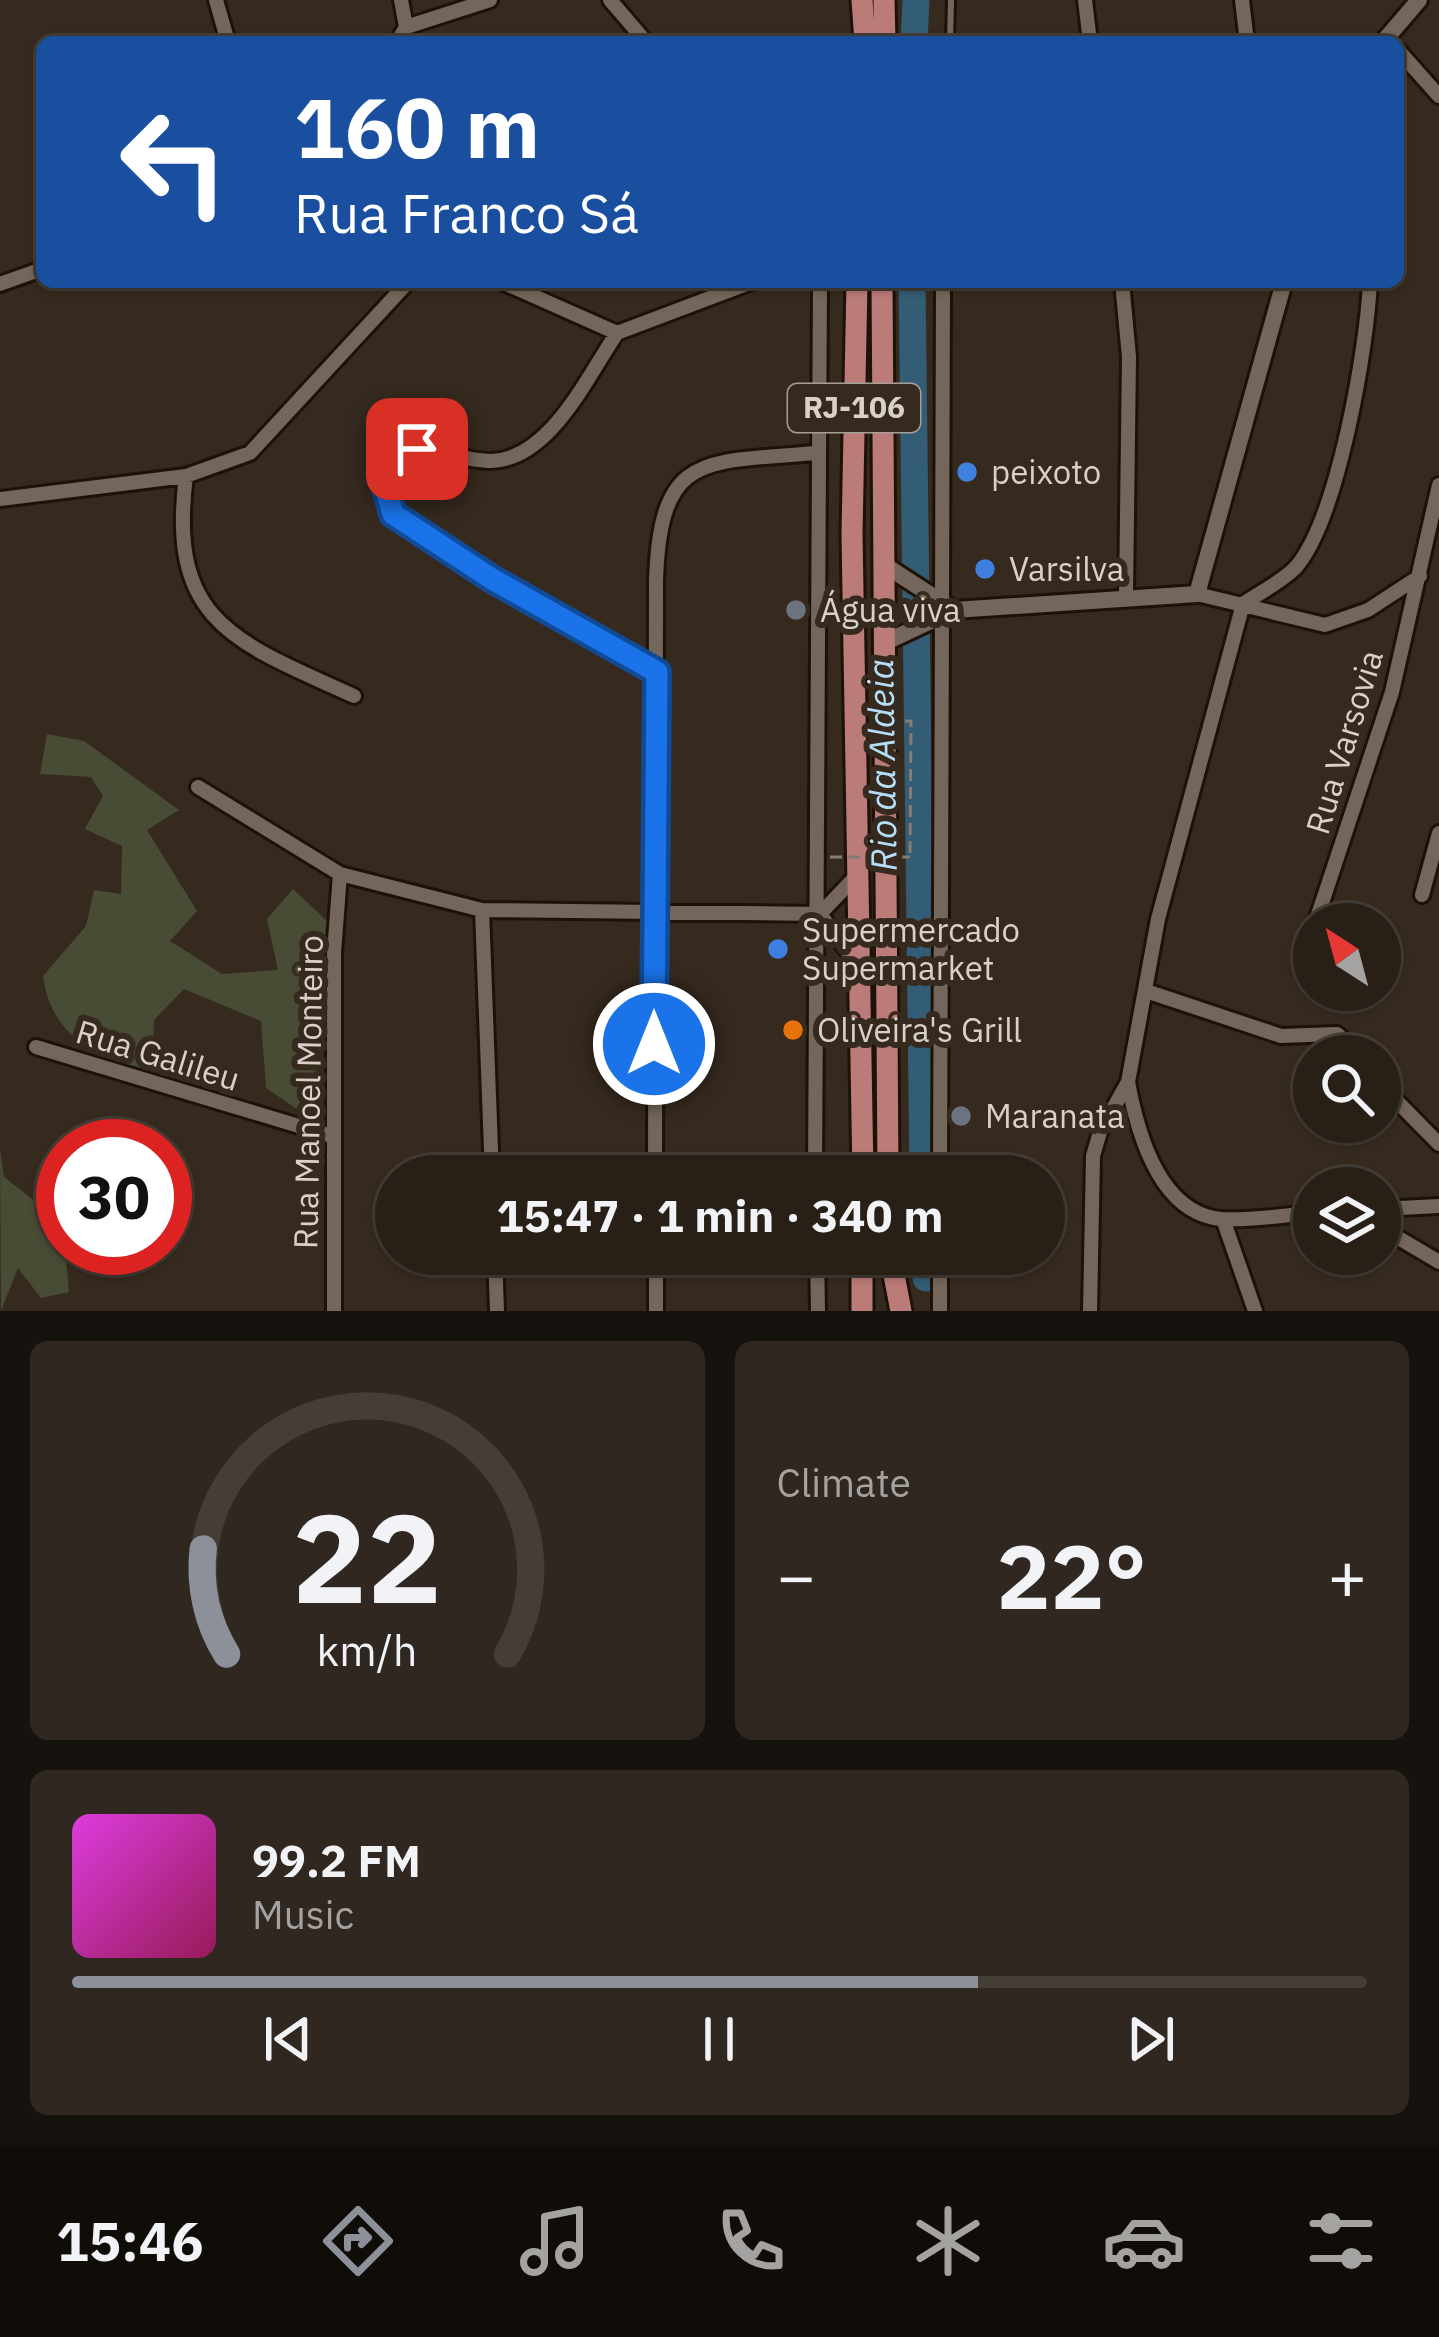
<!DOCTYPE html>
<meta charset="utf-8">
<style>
:root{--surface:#282017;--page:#302820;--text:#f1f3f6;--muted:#a5a3a1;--line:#443e36;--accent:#8c9099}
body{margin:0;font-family:"IBM Plex Sans",sans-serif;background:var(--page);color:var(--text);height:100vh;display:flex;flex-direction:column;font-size:45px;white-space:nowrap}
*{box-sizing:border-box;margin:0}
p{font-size:39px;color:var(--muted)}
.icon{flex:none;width:66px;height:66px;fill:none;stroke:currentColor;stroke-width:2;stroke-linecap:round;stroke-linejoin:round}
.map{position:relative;height:1311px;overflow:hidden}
.panel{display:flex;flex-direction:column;gap:30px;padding:30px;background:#16120d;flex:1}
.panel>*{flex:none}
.guide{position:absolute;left:36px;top:36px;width:1368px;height:252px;border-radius:18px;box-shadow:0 3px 9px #0004,0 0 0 3px var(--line);background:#1a4fa0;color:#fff;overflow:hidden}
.needle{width:78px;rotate:324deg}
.tools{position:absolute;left:1293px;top:903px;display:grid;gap:24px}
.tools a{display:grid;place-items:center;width:108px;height:108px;border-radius:50%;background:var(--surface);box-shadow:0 3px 9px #0004,0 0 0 3px var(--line);font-size:60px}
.speed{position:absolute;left:36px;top:1119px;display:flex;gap:24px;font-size:60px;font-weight:700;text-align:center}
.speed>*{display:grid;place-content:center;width:156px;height:156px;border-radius:50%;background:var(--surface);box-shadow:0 3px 9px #0004,0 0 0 3px var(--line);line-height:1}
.speed .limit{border:18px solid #d22;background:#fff;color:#111}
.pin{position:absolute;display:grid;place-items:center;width:102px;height:102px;color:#fff;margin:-51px;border-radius:24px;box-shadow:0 6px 18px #0006}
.me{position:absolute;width:132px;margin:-66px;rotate:0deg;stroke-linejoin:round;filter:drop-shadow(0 0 9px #0008)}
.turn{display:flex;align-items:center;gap:42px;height:252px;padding:0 60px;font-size:54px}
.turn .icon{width:156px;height:156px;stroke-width:2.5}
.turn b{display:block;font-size:84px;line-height:102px}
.big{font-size:90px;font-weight:700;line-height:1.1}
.panel .card{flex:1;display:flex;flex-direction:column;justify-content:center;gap:18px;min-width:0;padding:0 42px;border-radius:18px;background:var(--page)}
.panel .dial{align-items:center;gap:0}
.dial svg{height:312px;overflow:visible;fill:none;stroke:var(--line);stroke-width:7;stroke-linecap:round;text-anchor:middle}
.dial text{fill:var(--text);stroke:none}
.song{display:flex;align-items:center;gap:36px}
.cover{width:144px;height:144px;border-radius:18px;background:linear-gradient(135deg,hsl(300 70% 55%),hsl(330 70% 35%))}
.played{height:12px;border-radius:6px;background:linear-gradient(90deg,var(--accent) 70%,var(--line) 70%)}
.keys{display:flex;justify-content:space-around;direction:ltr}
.heat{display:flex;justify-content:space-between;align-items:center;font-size:66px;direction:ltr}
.panel .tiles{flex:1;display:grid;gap:30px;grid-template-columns:1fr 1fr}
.card:last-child{grid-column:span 2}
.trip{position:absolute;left:375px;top:1155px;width:690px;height:120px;border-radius:60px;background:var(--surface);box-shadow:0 3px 9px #0004,0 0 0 3px var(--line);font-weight:700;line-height:120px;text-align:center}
.menu{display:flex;height:192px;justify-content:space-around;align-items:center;background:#100d09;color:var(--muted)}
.menu .icon{width:84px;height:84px}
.menu .on{color:var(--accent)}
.menu b{font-size:54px;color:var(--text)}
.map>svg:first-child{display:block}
.green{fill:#484c34}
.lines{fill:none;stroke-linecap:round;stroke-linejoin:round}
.river{stroke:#335c75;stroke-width:27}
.service-casing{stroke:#1d1208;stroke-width:12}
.minor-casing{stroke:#1d1208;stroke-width:20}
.tertiary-casing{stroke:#1d1208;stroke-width:22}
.trunk-casing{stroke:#1d1208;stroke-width:27}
.path{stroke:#867c73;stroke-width:3;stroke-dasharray:12 6;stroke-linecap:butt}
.service{stroke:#74665a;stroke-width:6}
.minor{stroke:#74665a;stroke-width:14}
.tertiary{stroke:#74665a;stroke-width:16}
.trunk{stroke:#bb7b78;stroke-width:21}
.path-bridge{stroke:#867c73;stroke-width:3;stroke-dasharray:12 6;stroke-linecap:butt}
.route-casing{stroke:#114b97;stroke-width:30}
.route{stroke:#1a73e8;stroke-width:21}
.shop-dot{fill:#3f7fe0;stroke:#362a1f;stroke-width:4.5}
.worship-dot{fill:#6b7280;stroke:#362a1f;stroke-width:4.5}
.food-dot{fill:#e8710a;stroke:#362a1f;stroke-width:4.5}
.labels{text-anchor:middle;stroke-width:12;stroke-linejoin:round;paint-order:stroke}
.shield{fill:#362a1f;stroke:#a79e96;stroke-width:3}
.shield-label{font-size:30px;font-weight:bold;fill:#d8d0c9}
.poi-label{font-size:33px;fill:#d8d0c9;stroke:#362a1f;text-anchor:start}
.street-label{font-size:33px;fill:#d8d0c9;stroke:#362a1f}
.water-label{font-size:36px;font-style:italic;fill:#b6def7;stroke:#362a1f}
</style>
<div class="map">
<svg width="1439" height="1311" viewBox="0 0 1439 1311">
<rect width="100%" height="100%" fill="#362a1f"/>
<path class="green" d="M47,734L84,741L179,810L147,830L197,911L170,941L222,974L278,970L267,919L293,889L328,922L316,1122L266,1088L261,1021L184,989L154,1020L153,1073C97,1057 52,1039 43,976L86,926L94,890L121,894L122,846L85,829L103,796L91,777L40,774Z
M0,1148L4,1177L63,1223L69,1292L41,1298L18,1268L1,1311Z"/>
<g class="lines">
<path class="river" d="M914,42L916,0
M912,282L923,1176
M925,1254L926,1278"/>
<defs>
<path id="service" d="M950,42L951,0"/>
<path id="minor" d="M216,0L228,42
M401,0L406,27
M610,0L646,42
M1085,0L1090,42
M1242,0L1247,42
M397,42L406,27L490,0
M1398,50L1439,96
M502,282L617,333L752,282
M1122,282L1129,357L1126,595
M0,284L42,269
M617,333C588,375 550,460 491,461C467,461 442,451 417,449L387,468C379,489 388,510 404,524L657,672
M186,476C167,622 235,642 354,696
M0,499L186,476L250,453L408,282
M1197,594L1325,625L1368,610L1420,576
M942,602L943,282
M1243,604C1259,593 1283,581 1296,567C1338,518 1367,348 1370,282
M198,787L340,874L482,910L820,914L860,872
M1422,895L1439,833
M482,910L492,1176
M820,914L860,968
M1315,924L1392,692L1439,485
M1146,991L1281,1036L1337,1034L1361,1056
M36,1047L332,1136
M1128,1082C1137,1131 1159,1213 1221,1219C1251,1221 1284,1215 1314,1213
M1380,1084L1439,1144
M655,1176L656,581C660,450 705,463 815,453
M815,1176L820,282
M940,1176L942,615
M1380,1209L1439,1206
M1223,1219L1255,1311
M1380,1227L1439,1262
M495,1254L497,1311
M656,1254V1311
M817,1254L818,1311
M940,1254V1311
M334,1311V953L340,874
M1090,1311L1093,1156L1100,1132L1128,1082L1158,919L1243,604"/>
<path id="tertiary" d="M1383,42L1419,0
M883,564L954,610
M884,643L954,610L1197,594L1284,282"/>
<path id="trunk" d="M862,0L865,42
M884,0L885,42
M857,282L852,534L863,1176
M882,282L888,1176
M890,1254L901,1311
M862,1311V1254"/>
</defs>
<use href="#service" class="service-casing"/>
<use href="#minor" class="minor-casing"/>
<use href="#tertiary" class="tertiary-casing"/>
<use href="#trunk" class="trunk-casing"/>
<path class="path" d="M905,721H911L910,857"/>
<use href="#service" class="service"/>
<use href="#minor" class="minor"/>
<use href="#tertiary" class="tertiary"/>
<use href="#trunk" class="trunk"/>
<path class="path-bridge" d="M830,857H910"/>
</g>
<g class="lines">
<defs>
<path id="route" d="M417,449L394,460L383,478L393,514L492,579L657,672L654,1044"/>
</defs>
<use href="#route" class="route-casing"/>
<use href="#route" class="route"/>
</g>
<g class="shop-dot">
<circle cx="967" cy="472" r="12"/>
<circle cx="985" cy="569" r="12"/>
<circle cx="778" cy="949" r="12"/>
</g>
<g class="worship-dot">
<circle cx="796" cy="610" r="12"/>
<circle cx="961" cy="1116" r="12"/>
</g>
<circle class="food-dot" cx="793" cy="1030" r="12"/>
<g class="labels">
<rect class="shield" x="788" y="384" width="132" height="48" rx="9"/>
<g class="shield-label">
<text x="854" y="418">RJ-106</text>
</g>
<g class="poi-label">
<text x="991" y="484">peixoto</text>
<text x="1009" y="581">Varsilva</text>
<text x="820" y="622">Água viva</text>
<text x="802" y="942">Supermercado<tspan x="802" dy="38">Supermarket</tspan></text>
<text x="817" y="1042">Oliveira's Grill</text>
<text x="985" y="1128">Maranata</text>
</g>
<g class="street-label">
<text transform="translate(1344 742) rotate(-73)" y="12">Rua Varsovia</text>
<text transform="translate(158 1055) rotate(17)" y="12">Rua Galileu</text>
<text transform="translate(308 1092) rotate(-89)" y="12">Rua Manoel Monteiro</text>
</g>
<g class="water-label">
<text transform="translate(882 765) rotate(-91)" y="13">Rio da Aldeia</text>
</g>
</g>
</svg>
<div class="tools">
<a><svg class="needle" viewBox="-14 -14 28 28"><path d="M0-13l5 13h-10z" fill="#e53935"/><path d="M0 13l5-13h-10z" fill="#a5a3a1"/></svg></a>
<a><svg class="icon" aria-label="search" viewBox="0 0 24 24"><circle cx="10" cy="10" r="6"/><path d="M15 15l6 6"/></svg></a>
<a><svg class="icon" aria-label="layers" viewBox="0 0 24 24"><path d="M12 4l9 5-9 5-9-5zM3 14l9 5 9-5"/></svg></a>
</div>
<div class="speed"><div class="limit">30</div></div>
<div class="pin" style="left:417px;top:449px;background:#d93025"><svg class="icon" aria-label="arrive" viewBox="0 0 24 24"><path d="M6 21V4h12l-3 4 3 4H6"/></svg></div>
<svg class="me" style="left:654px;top:1044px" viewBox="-20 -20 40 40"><circle r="17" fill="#1a73e8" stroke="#fff" stroke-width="3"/><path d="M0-11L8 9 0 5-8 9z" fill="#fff"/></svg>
<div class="trip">15:47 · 1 min · 340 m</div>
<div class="guide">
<div class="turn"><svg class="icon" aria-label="left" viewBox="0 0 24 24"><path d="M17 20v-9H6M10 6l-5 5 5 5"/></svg><div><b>160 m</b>Rua Franco Sá</div></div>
</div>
</div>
<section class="panel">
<div class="tiles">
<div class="card dial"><svg viewBox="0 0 100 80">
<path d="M14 69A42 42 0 1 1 86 69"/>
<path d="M14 69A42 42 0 0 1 8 42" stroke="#8c9099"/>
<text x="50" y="56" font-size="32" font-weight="700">22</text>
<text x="50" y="72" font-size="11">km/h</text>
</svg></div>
<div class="card"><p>Climate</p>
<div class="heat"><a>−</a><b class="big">22°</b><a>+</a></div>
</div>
<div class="card">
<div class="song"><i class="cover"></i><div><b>99.2 FM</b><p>Music</p></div></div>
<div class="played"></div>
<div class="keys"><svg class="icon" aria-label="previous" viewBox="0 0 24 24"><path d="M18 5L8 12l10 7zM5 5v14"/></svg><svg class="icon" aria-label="pause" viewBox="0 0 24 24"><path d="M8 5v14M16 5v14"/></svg><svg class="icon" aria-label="next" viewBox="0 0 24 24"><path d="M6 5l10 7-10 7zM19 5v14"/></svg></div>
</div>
</div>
</section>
<nav class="menu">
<b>15:46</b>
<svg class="icon on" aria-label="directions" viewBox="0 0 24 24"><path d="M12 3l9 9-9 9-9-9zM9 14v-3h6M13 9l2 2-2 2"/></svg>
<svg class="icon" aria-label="music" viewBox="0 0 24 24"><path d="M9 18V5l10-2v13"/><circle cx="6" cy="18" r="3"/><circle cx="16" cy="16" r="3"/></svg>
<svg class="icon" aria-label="phone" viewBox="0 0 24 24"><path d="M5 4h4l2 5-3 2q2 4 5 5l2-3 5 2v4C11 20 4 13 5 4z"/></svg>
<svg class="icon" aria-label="climate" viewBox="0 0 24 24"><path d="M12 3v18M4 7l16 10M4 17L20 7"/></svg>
<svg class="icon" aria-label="car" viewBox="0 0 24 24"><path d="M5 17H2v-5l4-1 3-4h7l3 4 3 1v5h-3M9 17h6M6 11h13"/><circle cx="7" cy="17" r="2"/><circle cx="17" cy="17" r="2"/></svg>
<svg class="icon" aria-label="filters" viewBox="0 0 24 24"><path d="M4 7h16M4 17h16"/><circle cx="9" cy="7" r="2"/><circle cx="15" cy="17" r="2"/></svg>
</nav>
